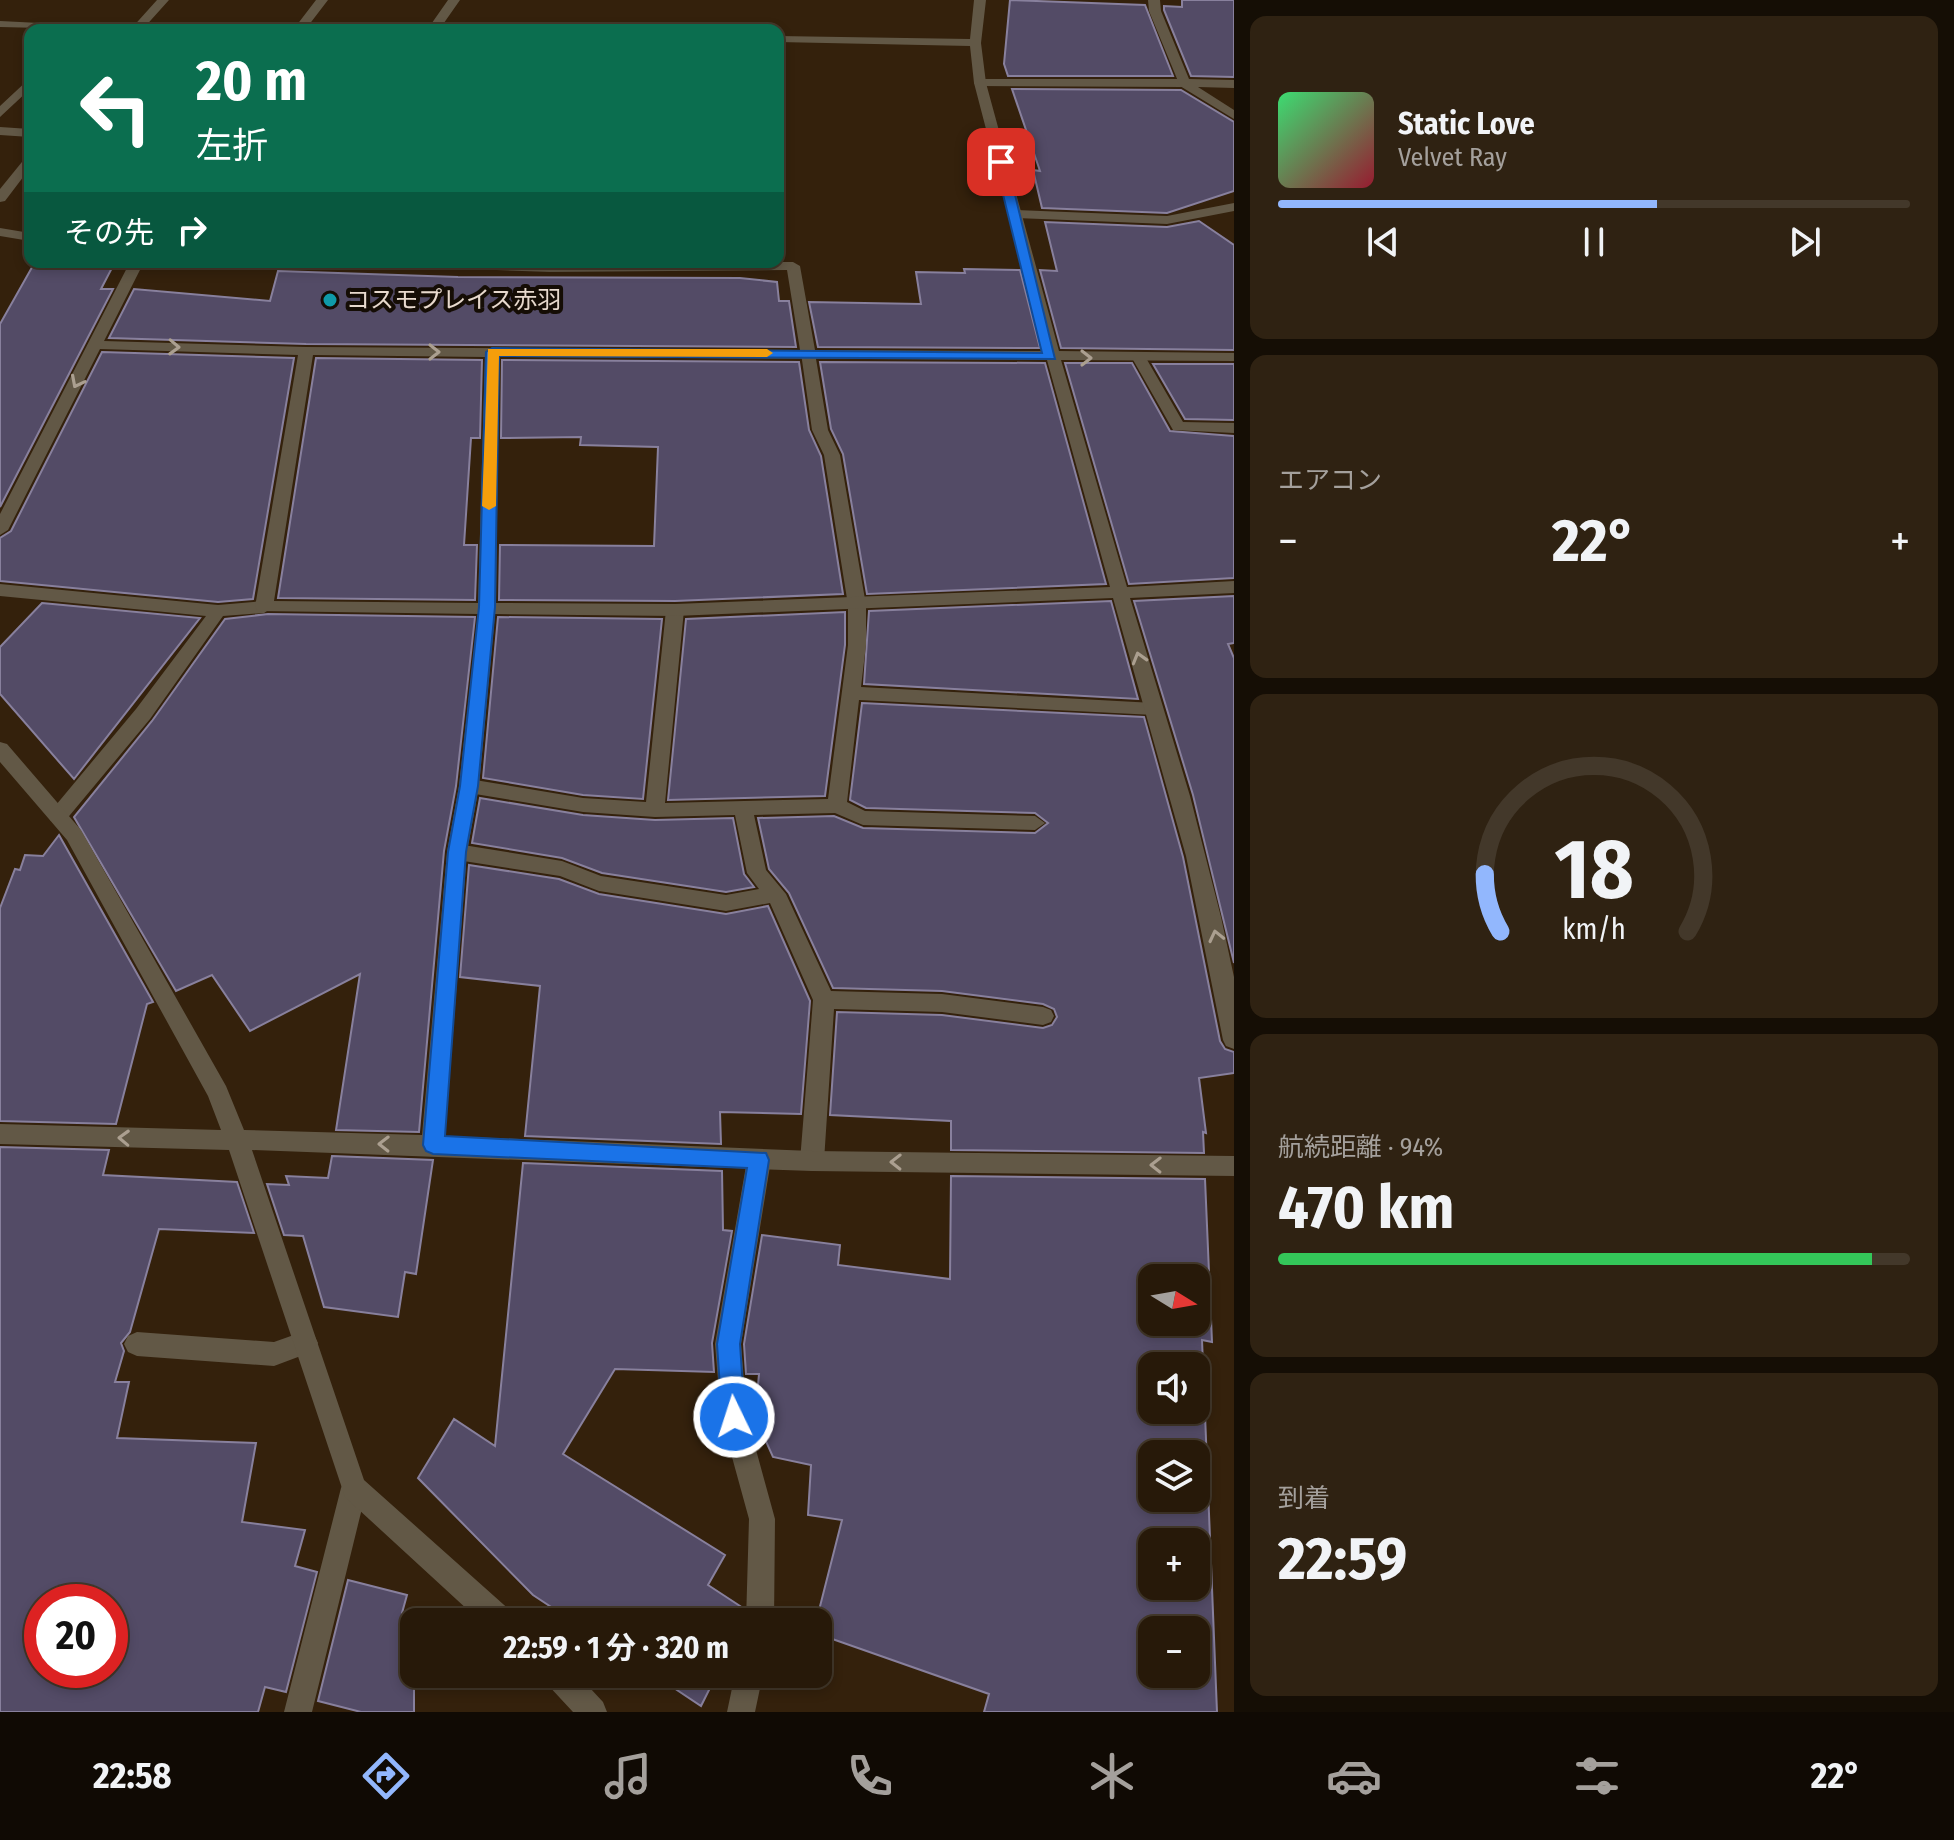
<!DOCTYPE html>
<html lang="ja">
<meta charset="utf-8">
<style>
:root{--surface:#271909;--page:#2f2212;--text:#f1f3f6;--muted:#a4a09c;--line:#43382a;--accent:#92b7fd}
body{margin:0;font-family:"Fira Sans Condensed","Noto Sans JP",sans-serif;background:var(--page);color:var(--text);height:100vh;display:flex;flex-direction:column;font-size:30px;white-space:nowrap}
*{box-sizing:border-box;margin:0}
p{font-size:26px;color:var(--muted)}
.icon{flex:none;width:44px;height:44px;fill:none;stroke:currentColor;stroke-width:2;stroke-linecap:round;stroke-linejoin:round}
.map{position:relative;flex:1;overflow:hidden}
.drawer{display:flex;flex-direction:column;gap:16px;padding:16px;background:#150e05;width:720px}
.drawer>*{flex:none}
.hud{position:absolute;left:24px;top:24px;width:760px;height:244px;border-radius:16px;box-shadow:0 4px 12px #0003,0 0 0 2px var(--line);background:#0b6e4f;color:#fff;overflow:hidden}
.needle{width:52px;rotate:101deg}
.tools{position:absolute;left:1138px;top:1264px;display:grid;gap:16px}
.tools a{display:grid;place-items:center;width:72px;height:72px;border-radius:16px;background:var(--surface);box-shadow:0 4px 12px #0003,0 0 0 2px var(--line);font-size:40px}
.speed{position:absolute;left:24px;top:1584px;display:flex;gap:16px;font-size:40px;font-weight:700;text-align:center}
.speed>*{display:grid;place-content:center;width:104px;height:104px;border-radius:50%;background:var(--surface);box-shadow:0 4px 12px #0003,0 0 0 2px var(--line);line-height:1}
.speed .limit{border:12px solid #d22;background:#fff;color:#111}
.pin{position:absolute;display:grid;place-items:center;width:68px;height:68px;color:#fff;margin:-34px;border-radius:16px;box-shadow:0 4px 12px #0006}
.me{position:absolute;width:88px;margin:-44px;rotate:356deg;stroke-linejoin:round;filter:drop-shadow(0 0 6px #0008)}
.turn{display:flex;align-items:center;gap:28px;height:168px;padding:0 40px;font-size:36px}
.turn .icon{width:104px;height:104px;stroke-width:2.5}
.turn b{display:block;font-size:56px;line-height:68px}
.then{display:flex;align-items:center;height:76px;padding:0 40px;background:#0003;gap:16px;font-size:30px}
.big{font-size:60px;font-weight:700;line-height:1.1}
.drawer .card{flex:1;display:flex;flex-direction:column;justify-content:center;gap:12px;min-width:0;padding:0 28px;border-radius:16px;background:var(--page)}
.drawer .dial{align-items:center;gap:0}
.dial svg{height:208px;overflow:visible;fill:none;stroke:var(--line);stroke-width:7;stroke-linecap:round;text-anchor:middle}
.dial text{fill:var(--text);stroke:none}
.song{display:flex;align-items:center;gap:24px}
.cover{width:96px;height:96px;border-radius:12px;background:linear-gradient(135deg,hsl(140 70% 55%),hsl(350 70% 35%))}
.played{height:8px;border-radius:4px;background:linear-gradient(90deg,var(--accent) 60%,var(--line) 60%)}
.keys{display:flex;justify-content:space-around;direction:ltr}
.heat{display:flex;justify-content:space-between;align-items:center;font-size:44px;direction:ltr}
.charge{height:12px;border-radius:6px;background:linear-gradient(90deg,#34c759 94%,var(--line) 0)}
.trip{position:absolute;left:400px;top:1608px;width:432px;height:80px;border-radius:16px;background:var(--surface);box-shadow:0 4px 12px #0003,0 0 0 2px var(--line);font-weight:700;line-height:80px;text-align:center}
.menu{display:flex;height:128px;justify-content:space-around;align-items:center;background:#100a04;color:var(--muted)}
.menu .icon{width:56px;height:56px}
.menu .current{color:var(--accent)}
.menu b{font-size:36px;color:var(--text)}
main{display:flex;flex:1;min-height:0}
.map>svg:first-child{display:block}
.building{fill:#534b66;stroke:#88809d;stroke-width:2;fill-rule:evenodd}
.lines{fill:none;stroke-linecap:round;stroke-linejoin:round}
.service{fill:#625846;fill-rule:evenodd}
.minor{fill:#625846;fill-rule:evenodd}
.oneway{stroke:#ab9f90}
.route{fill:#1a73e8;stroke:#114b97;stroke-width:2}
.slow{fill:#f59e0b}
.culture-dot{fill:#0f9aa8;stroke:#150d05;stroke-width:3}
.labels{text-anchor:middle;stroke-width:8;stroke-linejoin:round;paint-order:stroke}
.far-poi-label{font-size:24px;fill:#e7d9cd;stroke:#150d05;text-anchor:start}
</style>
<main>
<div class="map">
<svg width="1234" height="1712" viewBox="0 0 1234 1712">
<rect width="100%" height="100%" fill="#34210c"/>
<path class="building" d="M1010,0L1145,5L1173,76H1008L1004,64Z
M1182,0H1234V77L1191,76L1164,10V6L1182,7Z
M1012,89L1181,90L1234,122V191L1167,213L1042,208L1033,170L1040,171Z
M1199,221L1234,245V350L1061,348L1040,270L1057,271L1045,222L1167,227Z
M35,262L114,264L101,289H113L0,507V324Z
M964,269L1020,270L1040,348L818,347L809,302L921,304L916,272L965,273Z
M278,271L458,277L740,278L777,282L779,301H789L796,347L306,344L109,338L134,289L270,301Z
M102,352L294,358L253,599L218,602L0,581V538L11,531Z
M316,358L482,360L480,438H471L464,545H477L475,600L278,598Z
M502,360L799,362L809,430L821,456L843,594L675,601L499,600L500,545L654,546L658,447L580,445L581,437L501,438Z
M820,362L1045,363L1106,584L867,594L843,454L831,429Z
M1065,363H1132L1170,431L1234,436V578L1129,584Z
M1153,364H1234V420L1185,419Z
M1234,596V643L1228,644L1234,658V963L1193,795L1134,601Z
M1111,601L1138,699L864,684L869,611Z
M42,603L200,618L74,779L0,694V647Z
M845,612V645L825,796L668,800L686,619Z
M268,614L475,617L456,786L444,851L419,1132L336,1130L360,974L250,1031L212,975L176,991L74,817L152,721L225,619Z
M498,617L662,619L643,799L583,795L483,778Z
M862,703L1144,717L1183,857L1220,1041L1225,1049L1234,1052V1073L1199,1078L1206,1133L1203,1132L1204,1153L951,1150V1121L830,1115L837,1012L942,1015L1043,1028L1052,1025L1057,1017L1054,1009L1043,1004L942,991L833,988L789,893L769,869L758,818L834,816L863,828L1035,833L1048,823L1035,813L866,808L850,800Z
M480,798L583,815L655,820L733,818L744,874L754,887L726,892L602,873L562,858L472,843Z
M59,835L153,1002L147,1004L116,1124L0,1121V908L15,869L20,870L25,855L43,856Z
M469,865L559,879L599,894L726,914L768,906L810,1001L801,1114L720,1112L721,1144L525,1136L540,986L460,977Z
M0,1147L109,1150L103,1175L237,1182L254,1233L159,1229L130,1332L121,1343L124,1351L115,1382H129L117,1438L256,1443L242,1522L305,1530L295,1566L317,1572L286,1692L265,1687L258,1712H0ZM42,1602H110V1670H42Z
M332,1156L433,1160L416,1274L405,1272L398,1317L324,1307L303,1236L284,1235L267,1184L289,1185L286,1176L328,1178Z
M523,1163L722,1171L723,1230L732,1231L712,1343L714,1372L615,1369L563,1454L725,1555L708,1585L743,1608V1622H574L533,1595L418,1478L454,1419L495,1446Z
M951,1176L1205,1179L1212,1342L1202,1340L1217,1712H984L989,1694L818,1634L816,1622L842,1520L808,1515L811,1465L773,1457L755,1417L759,1374H746L744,1344L762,1235L840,1245L838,1265L950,1279ZM1152,1278H1196V1322H1152ZM1152,1366H1196V1410H1152ZM1152,1454H1196V1498H1152ZM1152,1542H1196V1586H1152ZM1152,1630H1196V1674H1152Z
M348,1580L407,1595L402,1613L414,1624V1712H361L318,1701Z
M653,1674H717L701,1706Z"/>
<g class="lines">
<path class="service" d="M157,0H169L142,30H130Z
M448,0H460L439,30H427Z
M30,78V89L0,117V106Z
M980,79H1184L1190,83L1184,87L976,86L974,83Z
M0,127L30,129V137L0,135Z
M30,156V168L5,201L0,202V189L26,157Z
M1234,203V211L1167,224L1015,218L1008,214L1015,210L1167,216Z
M808,349L815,353L828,430L840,455L866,605V645L861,687L1154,703L1163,709L1154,715L859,700L847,802L865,811L1035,816L1045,823L1035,830L863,825L835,813L754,815L766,870L786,894L831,991L942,994L1043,1007L1051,1010L1054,1016L1051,1022L1043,1025L942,1012L834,1009L824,1161L820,1168L812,1171L804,1168L800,1161L813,1000L770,903L726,911L599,891L560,876L457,860L447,852L457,844L562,861L601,876L726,895L759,889L747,873L735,815L655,817L583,812L469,793L459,786L469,779L583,798L646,802L666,610L675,604L684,610L665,803L828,799L848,645V605L824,455L812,430L801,353Z
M1139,354L1146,358L1183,422L1234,423V433L1173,430L1132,358Z
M0,584L218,605L264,601L273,607L264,613L223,616L150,719L65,821H51L48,816L51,811L136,709L206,616L0,596Z
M759,1150L767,1153L771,1160L741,1344L747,1417L775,1519L774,1622H746L749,1519L721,1417L715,1344L747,1160L751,1153Z
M305,1331L314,1335L318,1343L314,1351L274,1366L137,1356L128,1352L124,1344L128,1336L137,1332L274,1342Z
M354,1475L363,1479L367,1488L312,1712H284L341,1488L345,1479Z
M735,1674H763L755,1712H727Z"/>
<path class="minor" d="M316,0H328L305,30H293Z
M974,0H986L981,43L986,83L1059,351L1234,353V361L1061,360L1127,587L1234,581V593L1130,598L1190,796L1221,917L1234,977V1049L1226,1046L1223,1040L1186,856L1113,598L675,616L495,614L479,786L467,852L445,1136L812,1151L1234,1156V1176L812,1171L252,1150L364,1480L512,1612L516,1622H481L345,1497L229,1150L0,1144V1124L221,1130L208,1096L67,840L0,762V742L7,744L81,830L226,1086L244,1130L422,1135L447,852L459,786L478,614L258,611L255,607L298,355L100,349L8,530L0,535V514L130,262H144L104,341L306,347L800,350L787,270L550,272L388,266L381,262H793L800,266L815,350L1044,351L974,83L970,46L778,42V36L970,39ZM313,355L485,357L478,603L274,601ZM499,357L1047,360L1110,587L675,604L496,603Z
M1148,0H1160L1161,11L1189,79L1234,80V88L1198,87L1234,110V119L1180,86L1149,11Z
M0,21L119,27L125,30L0,27Z
M0,228L30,233V241L0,236Z
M543,1674H577L603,1702L607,1712H573L547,1684Z"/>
</g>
<defs><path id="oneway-chevron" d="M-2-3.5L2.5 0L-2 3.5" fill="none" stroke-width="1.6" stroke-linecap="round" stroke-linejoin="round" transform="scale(2)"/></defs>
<g class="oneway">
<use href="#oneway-chevron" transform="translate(174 347) rotate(2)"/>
<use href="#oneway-chevron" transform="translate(434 352)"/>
<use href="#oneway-chevron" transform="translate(1086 358)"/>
<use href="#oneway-chevron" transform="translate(77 382) rotate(117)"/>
<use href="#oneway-chevron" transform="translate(1139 658) rotate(-106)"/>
<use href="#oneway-chevron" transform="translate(1216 936) rotate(-103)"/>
<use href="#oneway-chevron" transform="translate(124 1138) rotate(-178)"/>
<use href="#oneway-chevron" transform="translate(384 1144) rotate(-179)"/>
<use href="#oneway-chevron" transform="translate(896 1162) rotate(-179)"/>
<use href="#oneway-chevron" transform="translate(1156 1165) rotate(-179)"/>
</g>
<path class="route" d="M1001,158L1007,162L1055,359L499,356L495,607L478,786L466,852L445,1136L766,1153L769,1160L740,1344L745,1417L742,1425L734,1429L725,1425L722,1417L717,1344L747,1168L433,1154L426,1151L423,1145L448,852L460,786L479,607L486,352L492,348L1042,353L995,162Z"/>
<path class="slow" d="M488,349H767L773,353L767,357L499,356L496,506L489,510L482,506Z"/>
<circle class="culture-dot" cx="330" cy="300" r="8"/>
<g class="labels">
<g class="far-poi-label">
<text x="346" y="308">コスモプレイス赤羽</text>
</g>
</g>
</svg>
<div class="tools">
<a><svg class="needle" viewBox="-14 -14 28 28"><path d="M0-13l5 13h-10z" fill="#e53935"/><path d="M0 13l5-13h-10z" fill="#a4a09c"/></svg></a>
<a><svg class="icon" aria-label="sound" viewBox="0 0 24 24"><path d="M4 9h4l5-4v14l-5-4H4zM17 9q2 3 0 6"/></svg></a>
<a><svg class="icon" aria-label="layers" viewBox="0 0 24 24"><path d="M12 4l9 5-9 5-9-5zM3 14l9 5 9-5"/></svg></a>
<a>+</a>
<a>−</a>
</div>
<div class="speed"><div class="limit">20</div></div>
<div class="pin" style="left:1001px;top:162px;background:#d93025"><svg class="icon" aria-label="arrive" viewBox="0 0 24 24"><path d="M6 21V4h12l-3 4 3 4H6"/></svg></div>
<svg class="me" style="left:734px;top:1417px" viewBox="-20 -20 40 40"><circle r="17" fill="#1a73e8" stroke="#fff" stroke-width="3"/><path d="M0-11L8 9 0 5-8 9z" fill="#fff"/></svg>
<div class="trip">22:59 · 1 分 · 320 m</div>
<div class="hud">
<div class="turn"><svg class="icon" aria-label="left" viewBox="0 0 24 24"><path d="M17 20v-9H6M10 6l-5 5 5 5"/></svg><div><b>20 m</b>左折</div></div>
<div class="then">その先<svg class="icon" aria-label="right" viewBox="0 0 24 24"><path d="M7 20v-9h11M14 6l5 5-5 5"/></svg></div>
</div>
</div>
<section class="drawer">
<div class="card">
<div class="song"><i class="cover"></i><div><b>Static Love</b><p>Velvet Ray</p></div></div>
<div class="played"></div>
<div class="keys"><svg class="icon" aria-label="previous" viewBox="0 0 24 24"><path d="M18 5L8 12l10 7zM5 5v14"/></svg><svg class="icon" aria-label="pause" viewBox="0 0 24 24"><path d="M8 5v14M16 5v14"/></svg><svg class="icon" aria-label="next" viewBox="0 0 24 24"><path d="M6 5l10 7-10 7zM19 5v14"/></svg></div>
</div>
<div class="card"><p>エアコン</p>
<div class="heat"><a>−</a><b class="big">22°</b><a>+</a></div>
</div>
<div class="card dial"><svg viewBox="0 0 100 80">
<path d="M14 69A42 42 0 1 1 86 69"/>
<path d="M14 69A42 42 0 0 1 8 47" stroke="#92b7fd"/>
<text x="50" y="56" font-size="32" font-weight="700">18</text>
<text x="50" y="72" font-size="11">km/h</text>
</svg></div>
<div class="card"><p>航続距離 · 94%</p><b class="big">470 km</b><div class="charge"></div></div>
<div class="card"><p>到着</p><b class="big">22:59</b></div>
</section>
</main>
<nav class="menu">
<b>22:58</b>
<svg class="icon current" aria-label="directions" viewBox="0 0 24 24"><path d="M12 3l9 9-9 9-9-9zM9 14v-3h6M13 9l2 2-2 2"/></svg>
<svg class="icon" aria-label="music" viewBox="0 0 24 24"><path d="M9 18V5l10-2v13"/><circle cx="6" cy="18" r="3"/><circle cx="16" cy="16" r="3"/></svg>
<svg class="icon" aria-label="phone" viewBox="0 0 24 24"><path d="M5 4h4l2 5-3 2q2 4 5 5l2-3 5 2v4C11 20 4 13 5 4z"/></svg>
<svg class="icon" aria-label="climate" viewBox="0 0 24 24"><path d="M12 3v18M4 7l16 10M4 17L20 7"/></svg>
<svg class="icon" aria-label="car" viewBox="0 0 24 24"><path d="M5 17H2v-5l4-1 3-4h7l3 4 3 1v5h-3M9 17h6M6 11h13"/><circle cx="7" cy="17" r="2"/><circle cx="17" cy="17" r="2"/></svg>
<svg class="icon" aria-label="filters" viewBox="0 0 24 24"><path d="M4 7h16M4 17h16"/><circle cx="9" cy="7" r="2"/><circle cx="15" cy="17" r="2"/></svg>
<b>22°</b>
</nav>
